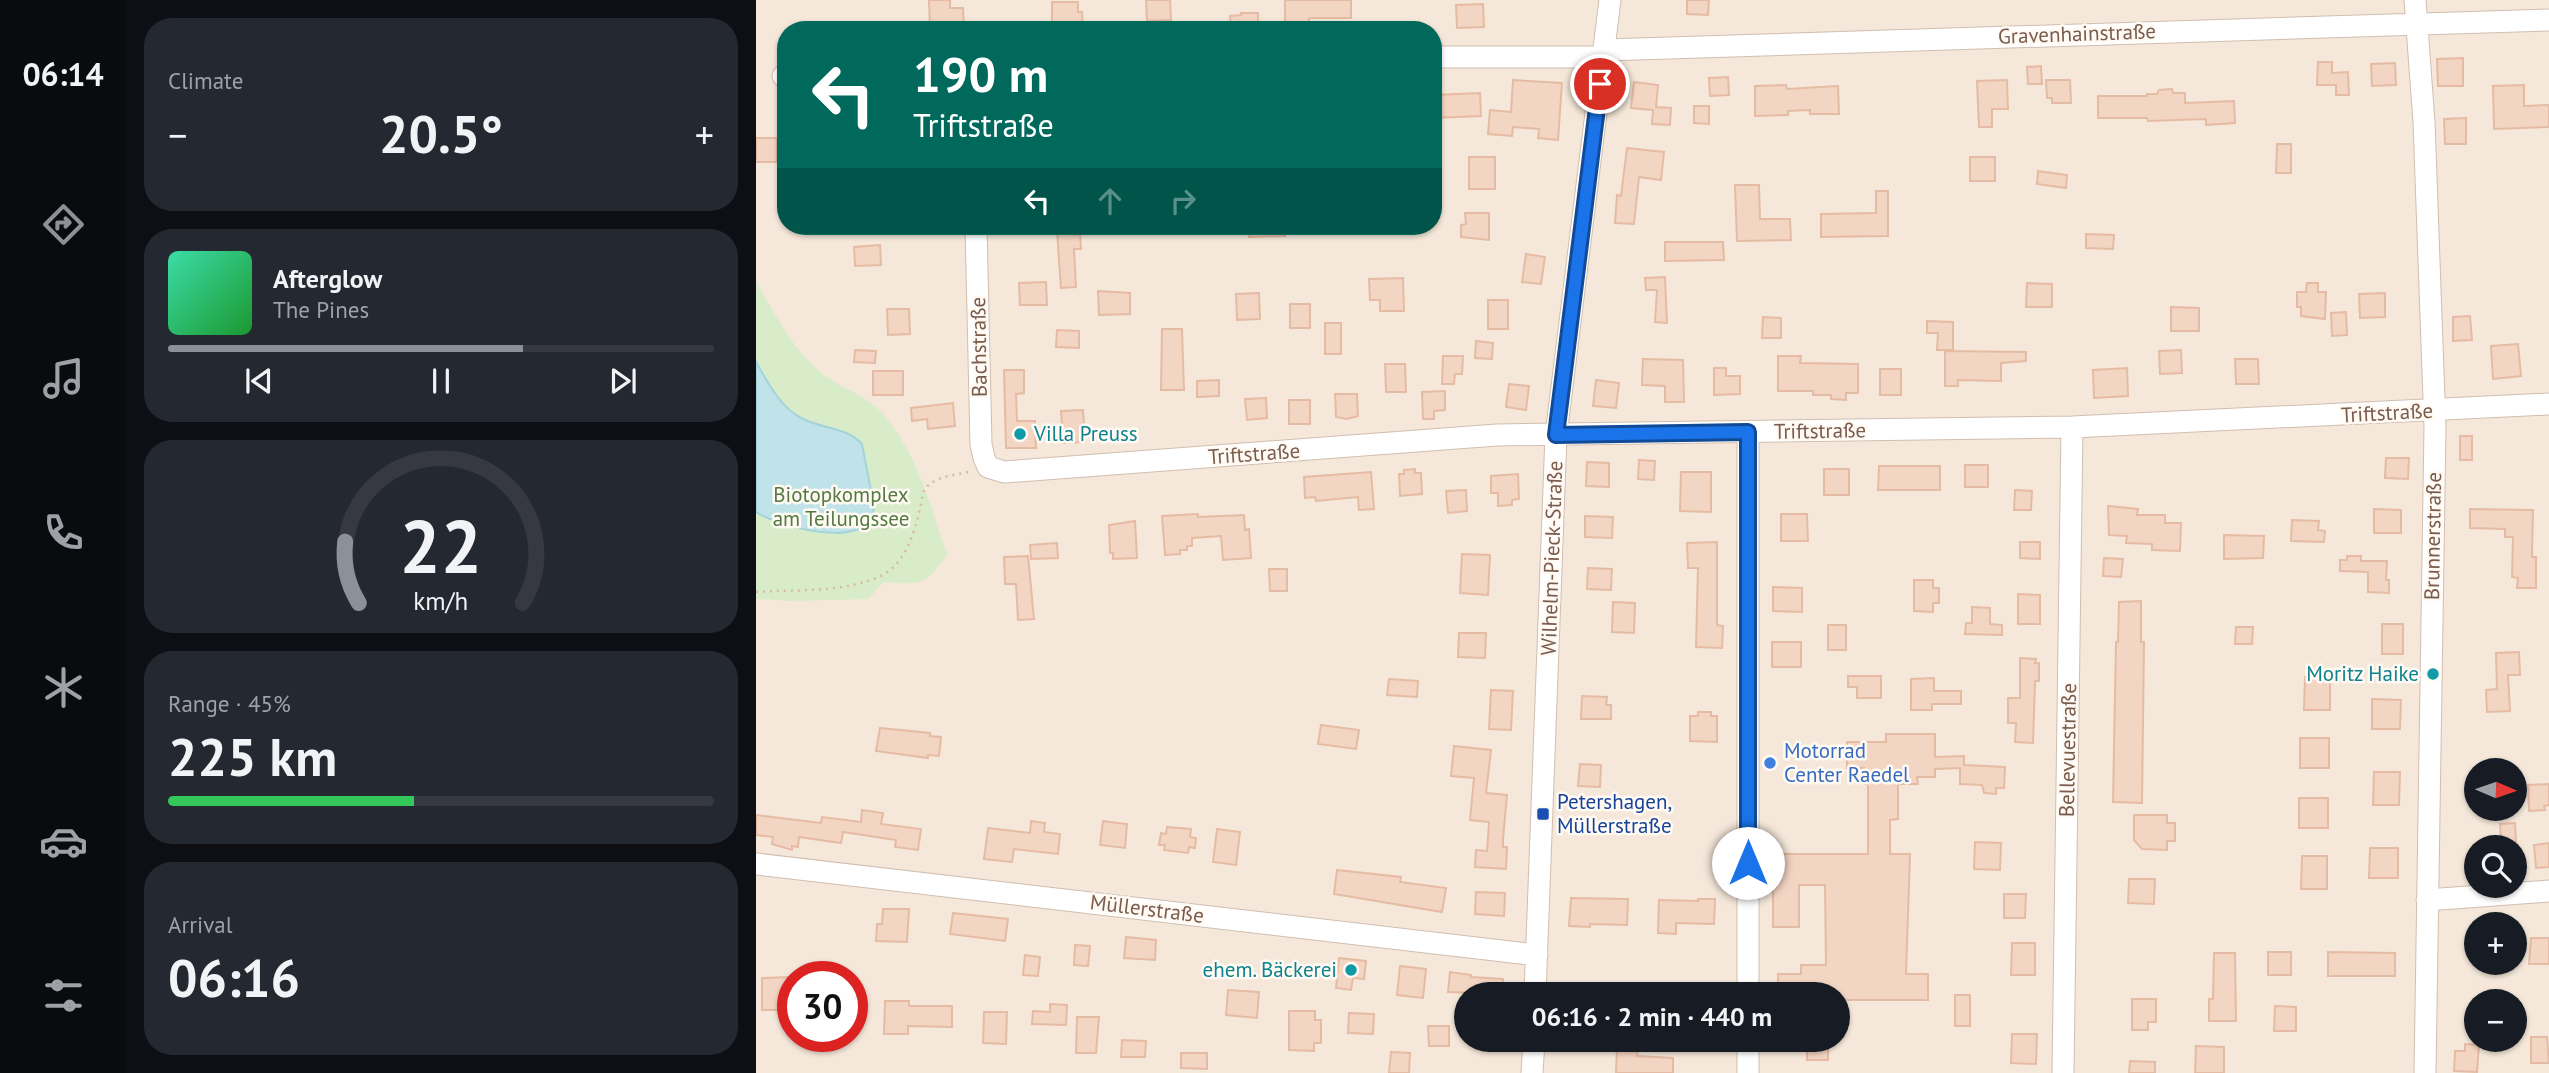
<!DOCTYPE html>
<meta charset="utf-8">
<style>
:root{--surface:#171b24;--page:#242831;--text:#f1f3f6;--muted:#9ea1a6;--line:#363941;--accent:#8c9099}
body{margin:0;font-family:"PT Sans",sans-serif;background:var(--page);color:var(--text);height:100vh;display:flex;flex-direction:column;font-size:26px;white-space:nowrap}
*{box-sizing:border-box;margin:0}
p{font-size:23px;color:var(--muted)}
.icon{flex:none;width:38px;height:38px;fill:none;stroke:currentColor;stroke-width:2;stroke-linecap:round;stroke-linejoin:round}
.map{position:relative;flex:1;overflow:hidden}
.side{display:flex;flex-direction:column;gap:18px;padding:18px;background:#0d0f14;width:630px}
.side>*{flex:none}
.guide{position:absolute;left:21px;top:21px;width:665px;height:214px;border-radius:28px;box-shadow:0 2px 5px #0004;background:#00695c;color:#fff;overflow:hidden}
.needle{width:46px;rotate:92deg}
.controls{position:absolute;left:1708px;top:758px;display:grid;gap:14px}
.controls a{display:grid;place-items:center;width:63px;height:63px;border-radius:50%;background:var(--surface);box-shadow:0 2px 5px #0004;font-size:35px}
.speed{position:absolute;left:21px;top:961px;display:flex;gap:14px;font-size:35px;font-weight:700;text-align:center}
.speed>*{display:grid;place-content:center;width:91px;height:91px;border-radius:50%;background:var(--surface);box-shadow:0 2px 5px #0004;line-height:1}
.speed .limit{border:10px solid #d22;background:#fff;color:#111}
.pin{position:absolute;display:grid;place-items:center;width:60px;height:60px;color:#fff;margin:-30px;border:4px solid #fff;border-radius:50%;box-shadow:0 2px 7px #0007}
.me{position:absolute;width:77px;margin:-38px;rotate:0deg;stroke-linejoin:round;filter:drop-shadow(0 0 5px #0008)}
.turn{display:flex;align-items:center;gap:24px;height:147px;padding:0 21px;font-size:32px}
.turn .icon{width:91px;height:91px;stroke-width:2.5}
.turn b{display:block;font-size:49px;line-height:60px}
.lanes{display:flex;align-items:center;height:66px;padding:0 21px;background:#0003;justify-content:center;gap:35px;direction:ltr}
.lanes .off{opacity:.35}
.big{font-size:52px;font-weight:700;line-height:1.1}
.side .widget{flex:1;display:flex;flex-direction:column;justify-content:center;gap:10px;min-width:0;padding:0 24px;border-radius:28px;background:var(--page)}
.side .dial{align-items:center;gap:0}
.dial svg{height:182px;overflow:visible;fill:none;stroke:var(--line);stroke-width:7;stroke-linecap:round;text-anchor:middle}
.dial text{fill:var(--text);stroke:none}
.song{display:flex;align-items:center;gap:21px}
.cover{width:84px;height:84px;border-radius:10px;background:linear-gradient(135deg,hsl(160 70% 55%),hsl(130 70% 35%))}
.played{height:7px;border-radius:4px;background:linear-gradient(90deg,var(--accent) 65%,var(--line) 65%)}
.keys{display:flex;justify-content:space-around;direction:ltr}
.heat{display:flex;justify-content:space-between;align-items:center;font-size:38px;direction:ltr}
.charge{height:10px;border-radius:5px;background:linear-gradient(90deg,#34c759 45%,var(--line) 0)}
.trip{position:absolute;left:698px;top:982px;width:396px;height:70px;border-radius:35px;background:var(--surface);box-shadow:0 2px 5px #0004;font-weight:700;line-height:70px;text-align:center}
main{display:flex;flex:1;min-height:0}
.tab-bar{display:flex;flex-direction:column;width:126px;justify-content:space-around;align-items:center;background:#090b0e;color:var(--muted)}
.tab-bar .icon{width:49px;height:49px}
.tab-bar .on{color:var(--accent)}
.tab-bar b{font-size:32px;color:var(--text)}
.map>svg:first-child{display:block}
.residential{fill:#f5e8da;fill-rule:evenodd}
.green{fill:#d8ecc9}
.water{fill:#bfe3e8;stroke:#a5d3da;stroke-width:2}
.building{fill:#f3d5c3;stroke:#e6bba3;stroke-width:2}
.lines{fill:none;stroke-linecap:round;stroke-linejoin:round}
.minor-casing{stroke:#d1beb0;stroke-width:23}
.path{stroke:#d9b8a5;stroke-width:2.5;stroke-dasharray:2 5;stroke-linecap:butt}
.minor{stroke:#fff;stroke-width:21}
.route-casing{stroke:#114b97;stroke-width:18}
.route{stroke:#1a73e8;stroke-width:12}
.culture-dot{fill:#0f9aa8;stroke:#fffaf3;stroke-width:2.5}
.shop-dot{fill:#3f7fe0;stroke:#fffaf3;stroke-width:2.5}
.transit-dot{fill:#1a4fb4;stroke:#fffaf3;stroke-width:2.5}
.labels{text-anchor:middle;stroke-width:5;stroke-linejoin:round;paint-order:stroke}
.street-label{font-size:21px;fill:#7a5c4d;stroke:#fffaf3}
.culture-label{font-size:21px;fill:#0d838f;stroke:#fffaf3;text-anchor:end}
.park-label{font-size:21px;fill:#537a41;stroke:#fffaf3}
.shop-label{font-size:21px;fill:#366cbe;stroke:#fffaf3;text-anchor:start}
.transit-label{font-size:21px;fill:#164399;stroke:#fffaf3;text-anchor:start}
</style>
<main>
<nav class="tab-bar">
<b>06:14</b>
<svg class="icon on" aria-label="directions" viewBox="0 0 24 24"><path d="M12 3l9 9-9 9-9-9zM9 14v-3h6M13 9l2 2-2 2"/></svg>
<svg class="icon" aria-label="music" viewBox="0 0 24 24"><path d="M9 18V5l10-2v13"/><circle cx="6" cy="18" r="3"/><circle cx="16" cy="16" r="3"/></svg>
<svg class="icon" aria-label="phone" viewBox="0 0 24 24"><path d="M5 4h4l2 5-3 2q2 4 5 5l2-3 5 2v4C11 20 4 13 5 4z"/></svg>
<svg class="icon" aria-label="climate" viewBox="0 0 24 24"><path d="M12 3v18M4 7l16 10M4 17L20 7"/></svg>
<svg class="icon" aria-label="car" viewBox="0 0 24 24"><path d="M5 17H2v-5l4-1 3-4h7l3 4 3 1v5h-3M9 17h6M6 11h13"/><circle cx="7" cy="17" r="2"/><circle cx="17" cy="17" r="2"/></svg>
<svg class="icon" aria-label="filters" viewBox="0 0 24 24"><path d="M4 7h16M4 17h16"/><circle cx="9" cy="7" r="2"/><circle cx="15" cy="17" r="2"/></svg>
</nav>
<section class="side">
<div class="widget"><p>Climate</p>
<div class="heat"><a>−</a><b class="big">20.5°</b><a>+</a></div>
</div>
<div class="widget">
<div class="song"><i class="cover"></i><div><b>Afterglow</b><p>The Pines</p></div></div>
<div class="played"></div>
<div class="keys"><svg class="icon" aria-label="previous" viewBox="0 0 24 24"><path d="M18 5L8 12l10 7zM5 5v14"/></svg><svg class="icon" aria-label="pause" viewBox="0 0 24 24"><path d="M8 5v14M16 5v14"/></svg><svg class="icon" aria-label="next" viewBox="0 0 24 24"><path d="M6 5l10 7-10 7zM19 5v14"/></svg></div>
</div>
<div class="widget dial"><svg viewBox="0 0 100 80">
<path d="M14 69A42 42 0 1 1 86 69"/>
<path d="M14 69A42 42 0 0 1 8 42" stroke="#8c9099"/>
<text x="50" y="56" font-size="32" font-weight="700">22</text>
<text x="50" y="72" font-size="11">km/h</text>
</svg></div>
<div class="widget"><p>Range · 45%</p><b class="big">225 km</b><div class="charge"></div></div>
<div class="widget"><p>Arrival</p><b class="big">06:16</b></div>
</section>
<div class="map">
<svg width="1793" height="1073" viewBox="0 0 1793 1073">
<rect width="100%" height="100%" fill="#fdf6ec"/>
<path class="residential" d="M0,0H1793V1073H0ZM30,30H677V226H30ZM1720,770H1759V808H1720ZM1720,847H1759V886H1720ZM1720,924H1759V962H1720ZM37,976H96V1036H37ZM710,994H1082V1040H710ZM1720,1001H1759V1040H1720Z"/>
<path class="green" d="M0,282C20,314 38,354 70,376C92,392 113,396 131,418C163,459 175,507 191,555C169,586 165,585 128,582L112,599L34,601L0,599Z"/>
<path class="water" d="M0,362C11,381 24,407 45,418C65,429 89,426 106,444L118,506L116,525C106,528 93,533 83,533C56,533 22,525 0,512Z"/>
<path class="building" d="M173,0H194V8H207L208,30H174Z
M390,0H414L415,20L391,21Z
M529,0H595V18H553V25L529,26Z
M931,0H953L952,15L931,14Z
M296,2H322V12H326L327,29L296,30Z
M727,4L728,27L701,28L700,5Z
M485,13H502V30H475L474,16L485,15Z
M1707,58V86H1682L1681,59Z
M1562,62H1576V73L1592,72L1593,95H1580V85H1561Z
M1639,63L1640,85L1616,86L1615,64Z
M1285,66L1286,84H1272L1271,67Z
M972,77L973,95L954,96L953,78Z
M757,80L806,83L802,140L782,138L783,129L757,127L756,136L732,134L734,110L755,112Z
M1251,80L1252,109H1236V127H1223L1221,81Z
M1290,80H1314L1315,103H1296V98H1291Z
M878,82L902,85L900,107L915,108L914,125L896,124L897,110L875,108Z
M1030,85L1031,89L1082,86L1083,114H1054V110L1032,111V115L999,116V86Z
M1768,85V106L1793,105V127L1738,129L1737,86Z
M1416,89L1417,93H1429V103L1478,101L1479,123L1450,125V119L1392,121L1391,118H1342V96H1391V94H1401L1403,90Z
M724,93L725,116L677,118V95Z
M938,106H953V124L938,123Z
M1710,118V144H1689L1688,119Z
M0,138H21V162H0Z
M1521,144H1535V173H1520Z
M871,148L908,152L905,180L883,177L878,224L859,223L861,195L865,196Z
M713,157H739V189H713Z
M1214,157H1239V181H1214Z
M1282,171L1311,175L1310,188L1281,184Z
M979,185H1003L1004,219H1034L1035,240L981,241Z
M1120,191H1132V236L1065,237V214L1120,213Z
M709,213H733V240L705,237V225L710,224Z
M492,226H529V236L493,237Z
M301,231H318V235L324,234L325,249H318L320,287L305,288Z
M1330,234L1358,235L1357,249L1330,248Z
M909,242H967L968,260L909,261Z
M124,245L125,265L99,266L98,247Z
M770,254L789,257L785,284L766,282Z
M909,277L911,323L899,322L901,290H890L889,278Z
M647,278L648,311H624V300H614L613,279Z
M290,282L291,305H264L263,283Z
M1271,283L1296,284V307H1270Z
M1551,283H1562V292H1570L1569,319L1545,316V307H1541V292H1550Z
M342,291L374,293V314L343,315Z
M503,293L504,319L481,320L480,294Z
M1629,293V317L1604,318L1603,294Z
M732,300H752V329H732Z
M534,304H554V328H534Z
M1415,307L1443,308V331H1415Z
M131,309H153L154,334L132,335Z
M1590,312L1591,335L1576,336L1575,313Z
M1714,316L1716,340L1697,341V317Z
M1007,317L1025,318V338H1006Z
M1171,321L1197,322V350H1181L1182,333H1171Z
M569,323H585V354H569Z
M406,329H426L428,390H405Z
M301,330L323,331V348L300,347Z
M720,341L737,343L736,359L719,358Z
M1762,344L1765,376L1737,379L1735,346Z
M99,350L120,351L119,363L98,362Z
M1425,350L1426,373L1404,374L1403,351Z
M1189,351L1270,352V361L1245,363V381L1202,380V386H1189Z
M687,356H707L706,374H699L698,384H686Z
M1022,356H1045L1044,363L1102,364V393H1090V400L1075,399V395H1057V391H1022Z
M887,359L927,360L928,402H909V386L886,385Z
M1479,359H1502L1503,384H1480Z
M629,364H649L650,392H630Z
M958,368H970V376H984V394L958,395Z
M1371,368L1372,396L1338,398L1337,370Z
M1124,369H1145V395H1124Z
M248,370H268V393L260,394L261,421H279L280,448H250Z
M117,371H147V395H117Z
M463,380V396L441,397V381Z
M840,380L863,383L860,408L837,406Z
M753,384L773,386L770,410L750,407Z
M689,391V410L678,411V419H667L666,392Z
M579,394H601L602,416L591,419L580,417Z
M510,398L511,418L491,420L489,399Z
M533,400H554V424H533Z
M197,403L199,426L172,429L171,419L156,421L155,408Z
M327,410L329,442L307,443L305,411Z
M1704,436H1716V460H1704Z
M1630,458H1653L1652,479L1629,478Z
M883,460L899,461L898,480L882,479Z
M831,462L853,463V487L830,486Z
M1209,465H1232V487H1209Z
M1123,466H1184V490H1122Z
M659,469V473H665L666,494L644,496L643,474H648V470Z
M1068,469H1093V495H1068Z
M615,472L618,509L603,510L602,497L560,501L559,497L549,498L548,477Z
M925,472H955V512L924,511Z
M762,474L763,499L756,500V505L742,506V493H735V476Z
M710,490L711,511L692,513L690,491Z
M1259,490L1276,491L1275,510H1258Z
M1352,506L1382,509L1381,515H1409V523H1425L1424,551L1396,550V544L1370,543L1371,536L1353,535Z
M1618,509L1645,510V533H1618Z
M1714,509L1777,510L1776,557H1780V588H1761L1762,578L1756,577L1757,537H1749V529L1714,528Z
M442,514V517L488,515L489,530L493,529L495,558L467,560L465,536L436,538V546H431V550H424V554L409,555L406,516Z
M1025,514H1051L1052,541H1025Z
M829,516L857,517L856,538L829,537Z
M1536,520L1563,521L1562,530L1569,531L1568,542L1535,541Z
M379,521L381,558L357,559V553H354L353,525Z
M1468,535L1508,536L1507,558L1468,559Z
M961,542V625L967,626L966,648L940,647L942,568H932L931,543Z
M1264,542H1284V559L1264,558Z
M301,543L302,558L275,559L274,545Z
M706,554L734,555L732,595L704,593Z
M272,556L278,619L262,620L260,584H249L248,557Z
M1591,556H1605V561H1631L1630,580H1633V593L1612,592V572L1584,571V560H1591Z
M1348,558L1367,559L1365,577L1347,576Z
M832,568L856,569L855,590L831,589Z
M513,569H531V591H514Z
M1158,580H1177V588H1183V603H1177V612L1158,611Z
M1017,587L1046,588V612L1017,611Z
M1262,594L1284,595V624H1262Z
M1385,601V642H1388L1386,803L1357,802L1360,642H1362L1363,602Z
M857,602L879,603L878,633L856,632Z
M1216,607L1234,608V624L1246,625V635L1209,634L1210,623H1216Z
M1626,624H1647V654H1626Z
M1072,625H1090V650H1072Z
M1480,627H1497L1496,644H1479Z
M703,633H730L729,658L702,657Z
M1016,642H1045V667H1016Z
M1763,652L1764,675H1752L1754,711L1731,712L1730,690L1741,689L1740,653Z
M1264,658L1280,659L1279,663H1283V681H1279L1277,743L1259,742L1260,723H1252V698H1264Z
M1092,676H1125V698H1101V687H1092Z
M1549,677H1574V710H1548Z
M1178,678V691H1205V704H1176V710H1155V679Z
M633,679L662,681L661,697L631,695Z
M735,690L757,691L755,730L733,729Z
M826,696L851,697L850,705H855V719H825Z
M1616,699L1645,700L1644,729H1616Z
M942,712H955V716H961V742L934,741V716H942Z
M565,725L603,730L600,749L562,744Z
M124,728L174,733V736L185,737L183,756L172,755V758L120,751Z
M1130,734H1179V757L1208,756V765L1249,767L1248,788H1240V794L1228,793L1226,785L1204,784V768L1179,769V777H1161L1162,784H1142V819L1134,820V854H1154L1150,974H1172V1000H1082V994H1022V974H1045V965H1070L1069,885H1043V927H1017V854H1112V784H1108V768H1091V742H1130Z
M1544,738H1573V768H1544Z
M698,746L735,750L730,793L751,795L747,839V847H751L750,869L719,867L720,850L731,851L733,822L714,820L718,778L695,776Z
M824,764L845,765L844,787L822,786Z
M1618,772H1644L1643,805H1617Z
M1793,784V805L1788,806L1789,810L1773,811L1772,785Z
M1543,798H1572V828H1543Z
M106,810L127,813L125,824L165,829L162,850L139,847L140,840L87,832L85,843L43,837L42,847L36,846V850L16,844L17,837L0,835V815L65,823L66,817L105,822Z
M1378,815H1411V823H1419V841H1411V850L1386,849L1378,840Z
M275,821L289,823L288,832L304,834L302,854L258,849L256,862L228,859L232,828L274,833Z
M347,821L371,824L369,848L344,845Z
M1759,823L1760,842L1745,843L1744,824Z
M411,827L435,829L434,837L440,838L439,848L433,847L432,853L408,850L409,845H403L405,833L410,834Z
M461,829L484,832L480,865L457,862Z
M1219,842L1245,843L1244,870L1218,869Z
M1793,843V867L1780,868L1778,845Z
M1614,848H1642V878H1613Z
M1546,856H1571V889H1545Z
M581,870L645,877L644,882L690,888L686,912L578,894Z
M1373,879H1399L1398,904L1372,903Z
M720,892L749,893L748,916L719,914Z
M1248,894H1270L1269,918H1248Z
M815,898L872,899L871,925L834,924V927L813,926Z
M942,899H959L958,924L920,923V934L902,933L903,900L942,901Z
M127,909H153L151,942L120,941L121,924H126Z
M197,913L252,919L249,941L194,934Z
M370,937L400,940L399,960L368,958Z
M1775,938H1793V964H1773Z
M1256,943H1279V975H1255Z
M319,945L334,946L332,966L318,965Z
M1512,952H1535V975H1512Z
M1572,952L1639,953V976H1572Z
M1458,953H1479L1480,1021H1453V999H1457Z
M269,955L284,957L282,976L267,975Z
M583,958L610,961L608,979L597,978L595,990L580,988Z
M644,966L670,969L667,998L641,995Z
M694,972L715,975V977L747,979V994L692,992Z
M34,977V1010H6V978Z
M472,990L503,992L501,1018L470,1015Z
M1199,995H1214V1026H1199Z
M1376,999H1400V1022H1392V1030H1376Z
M129,1001H153V1006H196V1027L152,1026V1034H128Z
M294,1004L311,1005L310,1025L276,1024L277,1011L294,1012Z
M1519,1006L1540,1007V1031H1518Z
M533,1011H559V1020H565V1043H558V1051L533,1050Z
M228,1012H251L250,1044L227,1043Z
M593,1013L618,1014L617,1034L592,1033Z
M321,1017H343L340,1053H320Z
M672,1026H693V1046H673Z
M1256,1034H1281L1280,1064L1255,1063Z
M1775,1037H1791L1793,1063H1775Z
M366,1040L390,1041L389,1057H365Z
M1051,1040H1072V1060H1051Z
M1709,1044L1723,1045L1721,1072L1698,1071L1699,1051H1709Z
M1440,1046L1468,1047V1073H1439Z
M861,1048L882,1049L881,1056L917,1058V1073H860Z
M635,1052L654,1053L653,1073H633Z
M425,1053H451V1069L425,1068Z
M1374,1061L1399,1062V1073H1373Z"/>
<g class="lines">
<defs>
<path id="minor" d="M1659,0L1668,122L1679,427L1669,1073
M849,50L1793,20
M677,57H848
M27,76H30
M220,226L225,444L228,458L232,467L248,472L741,435L1316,427L1793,404
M992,432V994
M0,864L781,955
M1671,900L1793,891
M779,994L800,435L854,0
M776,1073L778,1040
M992,1073V1040
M1307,1073L1316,427"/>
</defs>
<use href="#minor" class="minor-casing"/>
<path class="path" d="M0,592C39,589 118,595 143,561C158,541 163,513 168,490C179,475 199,476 216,471"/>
<use href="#minor" class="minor"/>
</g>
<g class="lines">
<defs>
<path id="route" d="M844,84L800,435L992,432V863"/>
</defs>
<use href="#route" class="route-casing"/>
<use href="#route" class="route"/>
</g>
<g class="culture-dot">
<circle cx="264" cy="434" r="7"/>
<circle cx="1677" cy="674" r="7"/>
<circle cx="595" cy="970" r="7"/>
</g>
<circle class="shop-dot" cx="1014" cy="763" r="7"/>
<rect class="transit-dot" x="780" y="807" width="14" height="14" rx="3.5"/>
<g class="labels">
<g class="street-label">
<text transform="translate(1321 34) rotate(-2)" y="7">Gravenhainstraße</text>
<text transform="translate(223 347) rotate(-91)" y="7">Bachstraße</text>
<text transform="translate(1631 413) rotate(-3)" y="7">Triftstraße</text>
<text transform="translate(1064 431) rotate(-1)" y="7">Triftstraße</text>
<text transform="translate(498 454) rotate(-4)" y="7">Triftstraße</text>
<text transform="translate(1677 536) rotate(-89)" y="7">Brunnerstraße</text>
<text transform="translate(796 558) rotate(-88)" y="7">Wilhelm-Pieck-Straße</text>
<text transform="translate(1312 750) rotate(-89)" y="7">Bellevuestraße</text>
<text transform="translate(391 909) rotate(7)" y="7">Müllerstraße</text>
</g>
<g class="culture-label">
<text x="278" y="441" text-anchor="start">Villa Preuss</text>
<text x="1663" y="681">Moritz Haike</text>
<text x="581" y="977">ehem. Bäckerei</text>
</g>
<g class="park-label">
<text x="85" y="502">Biotopkomplex<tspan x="85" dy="24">am Teilungssee</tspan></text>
</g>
<g class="shop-label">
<text x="1028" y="758">Motorrad<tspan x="1028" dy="24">Center Raedel</tspan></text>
</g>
<g class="transit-label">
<text x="801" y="809">Petershagen,<tspan x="801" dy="24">Müllerstraße</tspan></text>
</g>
</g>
</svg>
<div class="controls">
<a><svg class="needle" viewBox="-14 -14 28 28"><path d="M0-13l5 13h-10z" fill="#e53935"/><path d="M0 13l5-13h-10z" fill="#9ea1a6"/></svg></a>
<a><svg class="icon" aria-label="search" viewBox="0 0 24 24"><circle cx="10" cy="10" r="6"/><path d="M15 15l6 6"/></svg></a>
<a>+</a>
<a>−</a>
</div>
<div class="speed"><div class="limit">30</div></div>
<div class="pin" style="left:844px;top:84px;background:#d93025"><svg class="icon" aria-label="arrive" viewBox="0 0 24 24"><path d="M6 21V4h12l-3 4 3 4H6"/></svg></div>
<svg class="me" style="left:992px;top:863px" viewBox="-20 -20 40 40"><circle r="19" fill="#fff"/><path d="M0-13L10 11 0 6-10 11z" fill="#1a73e8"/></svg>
<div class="trip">06:16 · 2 min · 440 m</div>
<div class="guide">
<div class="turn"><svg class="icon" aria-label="left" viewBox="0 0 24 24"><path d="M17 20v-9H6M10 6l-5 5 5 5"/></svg><div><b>190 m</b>Triftstraße</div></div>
<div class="lanes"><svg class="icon" aria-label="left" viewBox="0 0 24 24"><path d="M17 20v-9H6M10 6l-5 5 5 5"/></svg><svg class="icon off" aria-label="ahead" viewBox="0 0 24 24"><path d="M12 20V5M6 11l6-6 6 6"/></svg><svg class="icon off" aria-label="right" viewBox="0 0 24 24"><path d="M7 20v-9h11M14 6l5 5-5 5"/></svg></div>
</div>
</div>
</main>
